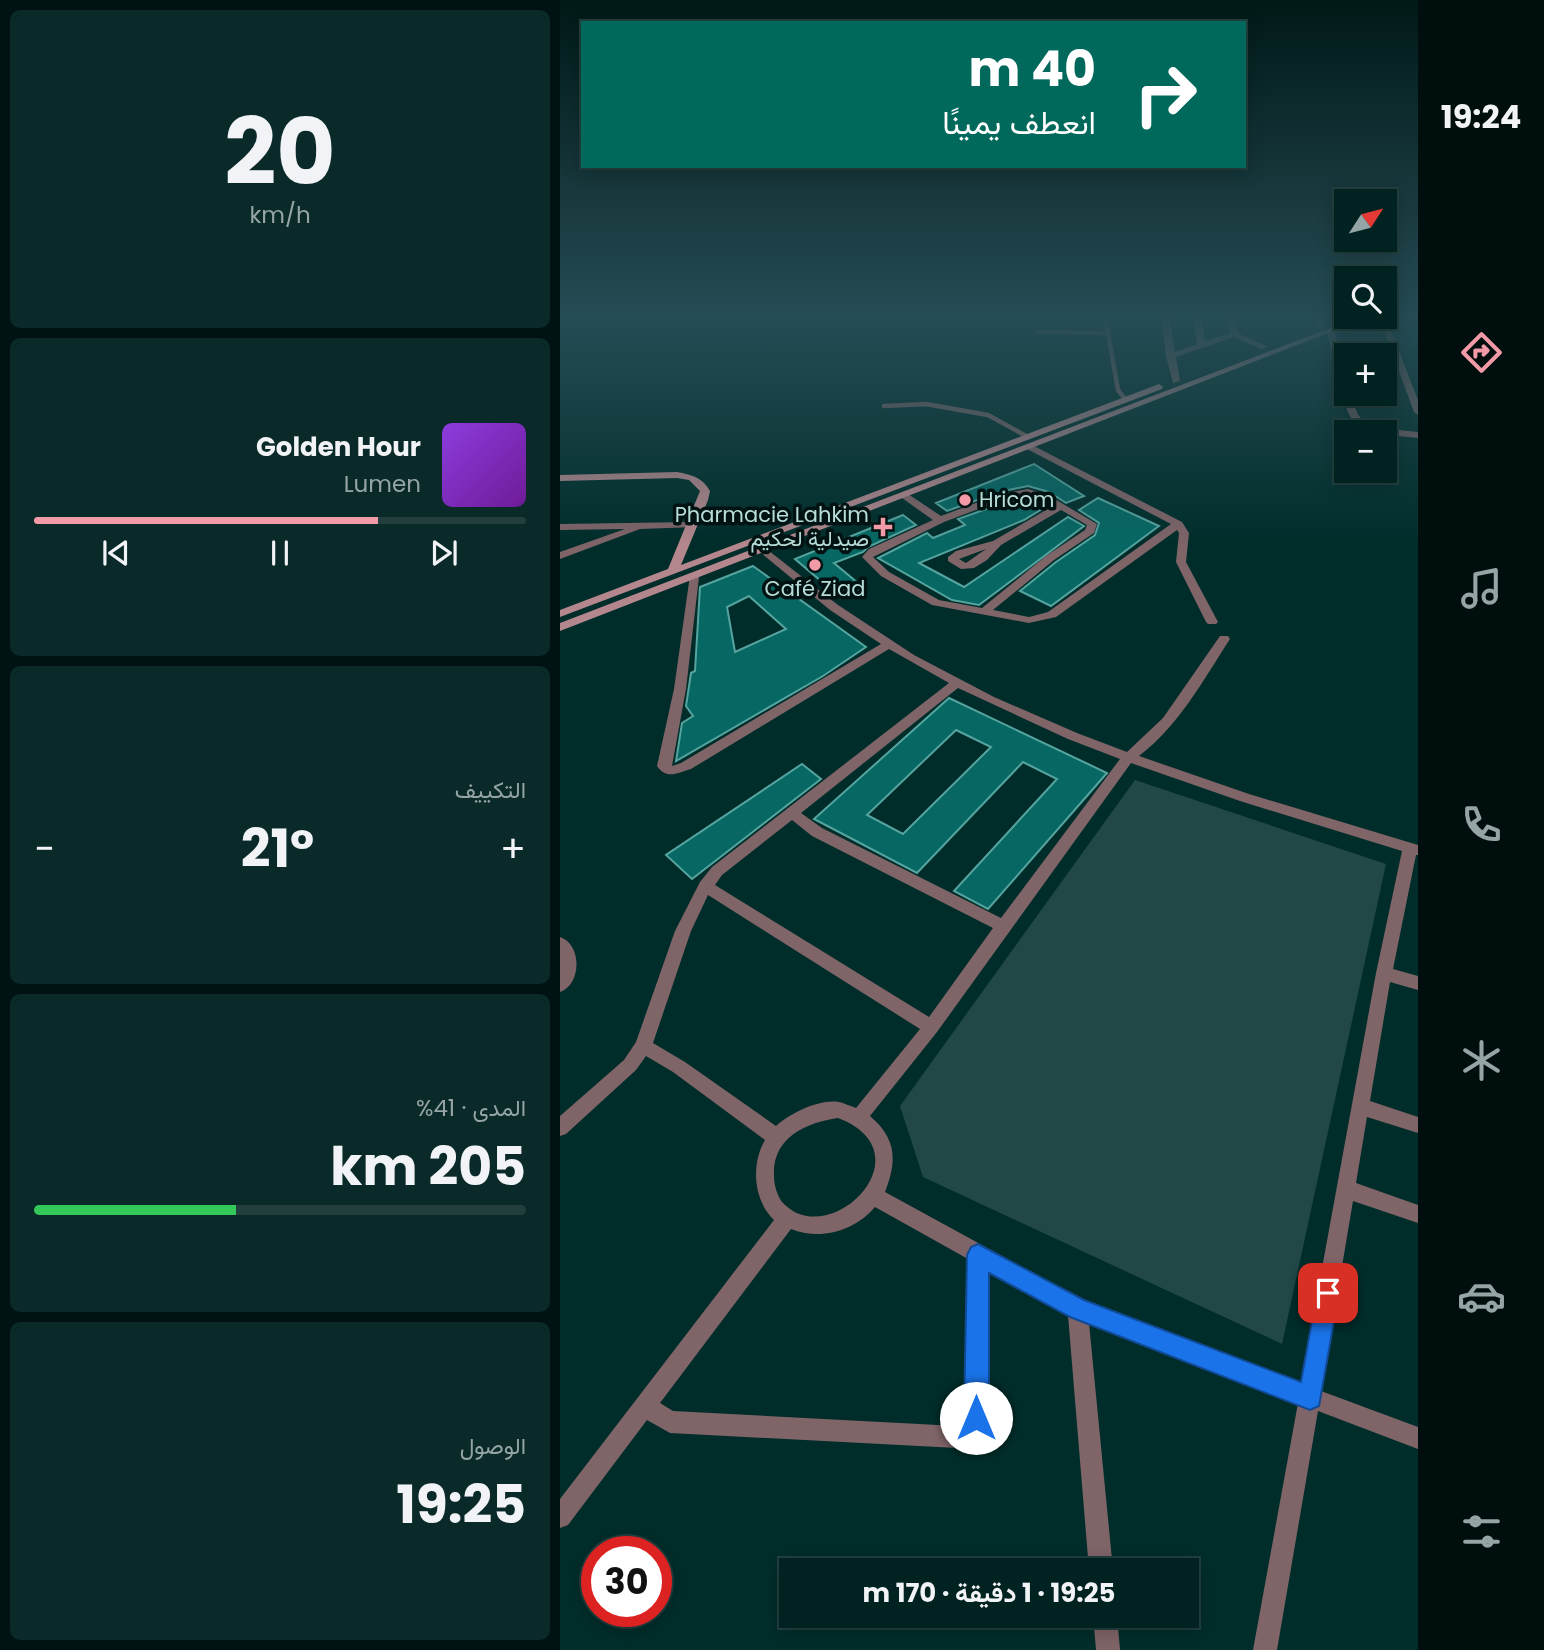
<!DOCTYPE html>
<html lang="ar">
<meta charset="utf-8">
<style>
:root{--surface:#002220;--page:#0a2a29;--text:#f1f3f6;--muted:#95a4a5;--line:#223f3e;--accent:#f39aa8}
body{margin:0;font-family:Poppins,Vazirmatn,sans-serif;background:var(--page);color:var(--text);direction:rtl;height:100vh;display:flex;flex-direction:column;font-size:26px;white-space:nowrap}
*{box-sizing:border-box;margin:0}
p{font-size:23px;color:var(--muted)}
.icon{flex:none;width:38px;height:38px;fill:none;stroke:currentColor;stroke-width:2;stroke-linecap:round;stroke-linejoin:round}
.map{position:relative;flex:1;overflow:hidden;direction:ltr}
.panel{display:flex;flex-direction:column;gap:10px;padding:10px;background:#001312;width:560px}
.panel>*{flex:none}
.hud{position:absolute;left:21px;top:21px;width:665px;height:147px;border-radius:0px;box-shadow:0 4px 18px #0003,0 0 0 2px var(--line);direction:rtl;background:#00695c;color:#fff;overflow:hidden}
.needle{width:46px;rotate:54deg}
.fabs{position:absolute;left:774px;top:189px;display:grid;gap:14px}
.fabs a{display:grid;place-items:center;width:63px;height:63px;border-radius:0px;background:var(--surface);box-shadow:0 4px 18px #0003,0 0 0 2px var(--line);font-size:35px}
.speed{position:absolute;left:21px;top:1536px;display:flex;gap:14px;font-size:35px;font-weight:700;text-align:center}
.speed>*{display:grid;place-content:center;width:91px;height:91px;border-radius:50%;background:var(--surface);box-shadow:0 4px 18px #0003,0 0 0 2px var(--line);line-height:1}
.speed .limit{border:10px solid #d22;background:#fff;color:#111}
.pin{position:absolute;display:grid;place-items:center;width:60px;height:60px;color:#fff;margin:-30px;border-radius:14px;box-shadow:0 4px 10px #0006}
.me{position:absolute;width:77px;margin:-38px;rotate:0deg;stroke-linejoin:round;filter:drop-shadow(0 0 5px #0008)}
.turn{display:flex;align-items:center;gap:24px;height:147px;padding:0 35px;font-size:32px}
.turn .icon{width:91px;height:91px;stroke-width:2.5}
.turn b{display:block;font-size:49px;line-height:60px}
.big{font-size:52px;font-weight:700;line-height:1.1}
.panel .tile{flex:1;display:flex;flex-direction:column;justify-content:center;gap:10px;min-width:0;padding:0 24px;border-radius:10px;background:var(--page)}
.panel .dial{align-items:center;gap:0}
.dial b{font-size:91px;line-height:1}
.song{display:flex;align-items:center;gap:21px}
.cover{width:84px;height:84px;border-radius:10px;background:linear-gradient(135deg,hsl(270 70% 55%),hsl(280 70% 35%))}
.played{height:7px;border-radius:4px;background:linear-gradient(90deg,var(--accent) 70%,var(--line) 70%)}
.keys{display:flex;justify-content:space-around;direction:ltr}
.heat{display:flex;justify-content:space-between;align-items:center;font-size:38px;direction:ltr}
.charge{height:10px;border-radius:5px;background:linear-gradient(90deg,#34c759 41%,var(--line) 0)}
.trip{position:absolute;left:219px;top:1558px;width:420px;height:70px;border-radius:0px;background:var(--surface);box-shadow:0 4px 18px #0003,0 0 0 2px var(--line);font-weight:700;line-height:70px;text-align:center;direction:rtl}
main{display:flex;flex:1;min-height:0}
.dock{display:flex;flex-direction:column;width:126px;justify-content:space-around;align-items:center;background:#000e0d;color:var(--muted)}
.dock .icon{width:49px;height:49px}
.dock .on{color:var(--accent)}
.dock b{font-size:32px;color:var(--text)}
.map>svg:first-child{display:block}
.green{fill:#214845}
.building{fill:#066763;stroke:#55a49f;stroke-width:2;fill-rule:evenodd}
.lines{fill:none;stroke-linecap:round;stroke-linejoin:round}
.lane{stroke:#7f6468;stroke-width:4.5}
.street{fill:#7f6468;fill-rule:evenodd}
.secondary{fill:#b3878d;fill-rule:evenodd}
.route{fill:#1a73e8;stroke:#114b97;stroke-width:2}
.poi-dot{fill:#f39aa8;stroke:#001312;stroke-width:2.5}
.labels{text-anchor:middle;stroke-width:7;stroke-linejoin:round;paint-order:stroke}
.far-poi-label{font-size:21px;fill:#b7dcd8;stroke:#001312;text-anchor:start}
</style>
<main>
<nav class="dock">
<b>19:24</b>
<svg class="icon on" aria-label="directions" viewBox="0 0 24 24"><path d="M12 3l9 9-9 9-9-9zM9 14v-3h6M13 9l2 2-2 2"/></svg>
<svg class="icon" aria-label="music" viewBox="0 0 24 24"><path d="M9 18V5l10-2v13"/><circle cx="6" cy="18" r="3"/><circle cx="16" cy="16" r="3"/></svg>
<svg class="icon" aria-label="phone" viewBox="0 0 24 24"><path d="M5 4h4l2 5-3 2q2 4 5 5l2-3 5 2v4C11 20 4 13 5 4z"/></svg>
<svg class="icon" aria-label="climate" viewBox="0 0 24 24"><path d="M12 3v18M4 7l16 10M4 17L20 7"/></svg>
<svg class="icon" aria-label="car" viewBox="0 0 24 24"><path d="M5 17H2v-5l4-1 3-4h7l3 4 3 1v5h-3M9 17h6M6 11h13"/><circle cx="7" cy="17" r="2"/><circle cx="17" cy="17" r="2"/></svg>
<svg class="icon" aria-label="filters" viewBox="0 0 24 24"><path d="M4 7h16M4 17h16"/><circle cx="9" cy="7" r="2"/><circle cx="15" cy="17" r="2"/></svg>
</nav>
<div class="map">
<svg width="858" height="1650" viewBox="0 0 858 1650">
<rect width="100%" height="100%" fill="#002d2a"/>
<path class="green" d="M575,780L826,864L722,1344L363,1177L340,1106Z"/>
<path class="building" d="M474,464L524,496L506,503L489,492L468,486L439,492L387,511L376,503Z
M468,498L487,506L464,520L359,563L404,587L508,517L524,526L419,605L392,600L318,558L367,533L373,538L405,525L398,519L446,502Z
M538,498L599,526L491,606L460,591L496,562L535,535L539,523L519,510Z
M343,515L356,525L308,547L303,552L274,563L304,588L281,598L235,559Z
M193,566L306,647L263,676L116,761L122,723L133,716L126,706L131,673L135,671L140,587ZM189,596L226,629L175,652L167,607Z
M389,698L547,773L428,909L394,891L497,779L463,762L357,873L254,819ZM396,730L431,747L343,834L307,815Z
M242,764L261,779L132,879L106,855Z"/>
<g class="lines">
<path class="lane" d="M546,322L558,390L565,399
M477,332L547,333
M324,406L366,404L428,415L468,437"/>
<path class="street" d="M339,315H377L373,317H343Z
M601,315H609L615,352L637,344L633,315H641L645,341L670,333L667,315H675L678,333L708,347L701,349L674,337L616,357L620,381L613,383L606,356Z
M753,315H761L764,328H758Z
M825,315L858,400V415L854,412L819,317Z
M845,315H858V320L846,317Z
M770,328L774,330L786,371V389L782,387L766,330Z
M786,392L792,394C794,401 795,410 799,416C808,429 843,430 858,432V438C840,436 799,434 790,416C786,410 785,401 784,394Z
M470,444L622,522L629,533L626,562L658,622L656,624H648L646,622L616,562L619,533L617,530L496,617L469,623L372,605L321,576L302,557L309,549L373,520L342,498V494H348L381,516L440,494L468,489L488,495L537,524L534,533L494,560L433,610L469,617L488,612L611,524L467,449L465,447ZM468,495L493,506L433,541L396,551L388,557V561L401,569L414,568L427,560L441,545L501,510L527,525L525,530L486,556L422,608L379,600L329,572L313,557L384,522L445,499ZM426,549L406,563L399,559Z
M131,522L136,525L135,527L80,529L0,559V552L65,529L0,530V524Z
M204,547L278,605L354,655L434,697L517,733L567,752L603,718L660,636H668L670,639C644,679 618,727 579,756L689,794L858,845V855H856L833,969L858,976V990L830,982L810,1101L858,1117V1133L807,1117L796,1183L858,1205V1223L793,1201L761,1391L858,1427V1449L758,1411L717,1650H693L738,1403L529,1323L553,1570H529L508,1315L428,1270V1418L419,1439L397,1448L110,1433L87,1420L8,1525L0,1528V1499L214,1220C193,1200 191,1164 205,1140L113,1072L86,1056L76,1070L6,1134L0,1136V1116L64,1060L76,1042L115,931L140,882L152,867L389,683L329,649L131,769C117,773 107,780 97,766L114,689L130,575H138L139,577L126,689L112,766L121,763L321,644L270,610L200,552V548ZM398,688L508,739L560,759L441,918L262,828L241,813ZM571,763L680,801L842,851L816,973L741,1383L524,1301L325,1192C337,1161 337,1139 310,1116L377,1032ZM232,820L252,836L433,928L369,1017L155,885L162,875ZM148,895L360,1029L296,1108C290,1106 284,1103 279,1102C259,1099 231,1113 216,1126L125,1062L93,1043L131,931ZM278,1118C370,1153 269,1254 222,1202C217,1195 214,1185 214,1176C212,1138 245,1123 278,1118ZM315,1207L408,1259L406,1417L403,1423L397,1426L113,1411L100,1403L231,1229C260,1241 295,1231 315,1207Z
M0,937C22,944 22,984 0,992Z
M533,1615H557L560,1650H536Z"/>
<path class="secondary" d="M799,317H809L0,631V623Z
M599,384L603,387L602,389L0,617V610L108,569L140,491L129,480L117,478L0,481V475L117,472C132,475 142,477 150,491L148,500L121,565Z"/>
</g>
<linearGradient id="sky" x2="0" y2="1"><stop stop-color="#001917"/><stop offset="0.58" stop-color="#264c55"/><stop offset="1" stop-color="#264c55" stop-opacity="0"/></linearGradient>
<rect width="858" height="546" fill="url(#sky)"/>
<path class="route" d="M418,1244L524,1300L741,1382L757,1293L760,1285L768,1282L776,1285L779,1293L759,1406L750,1410L510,1317L429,1273V1418L425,1427L416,1430L408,1427L404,1418L407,1255L411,1247Z"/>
<g class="poi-dot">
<circle cx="405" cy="500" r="7"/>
<path d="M319.5 516.5h7v7h7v7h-7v7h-7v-7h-7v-7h7z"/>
<circle cx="255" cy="565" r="7"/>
</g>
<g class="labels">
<g class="far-poi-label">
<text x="419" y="507">Hricom</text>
<text x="309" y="522" text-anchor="end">Pharmacie Lahkim<tspan x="309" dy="24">صيدلية لحكيم</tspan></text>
<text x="255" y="596" text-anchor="middle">Café Ziad</text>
</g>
</g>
</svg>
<div class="fabs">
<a><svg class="needle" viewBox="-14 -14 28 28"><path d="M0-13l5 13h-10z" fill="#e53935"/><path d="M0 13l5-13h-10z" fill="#95a4a5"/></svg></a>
<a><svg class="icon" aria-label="search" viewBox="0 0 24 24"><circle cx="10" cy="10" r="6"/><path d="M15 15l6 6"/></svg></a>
<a>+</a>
<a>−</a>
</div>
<div class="speed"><div class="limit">30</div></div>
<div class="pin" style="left:768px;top:1293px;background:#d93025"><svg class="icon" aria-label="arrive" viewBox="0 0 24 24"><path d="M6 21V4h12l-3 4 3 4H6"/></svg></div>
<svg class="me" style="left:416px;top:1418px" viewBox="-20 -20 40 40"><circle r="19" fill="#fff"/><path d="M0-13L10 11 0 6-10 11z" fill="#1a73e8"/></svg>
<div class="trip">19:25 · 1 دقيقة · 170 m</div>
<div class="hud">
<div class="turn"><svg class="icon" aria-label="right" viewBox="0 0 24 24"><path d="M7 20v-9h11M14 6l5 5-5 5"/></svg><div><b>40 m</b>انعطف يمينًا</div></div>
</div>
</div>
<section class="panel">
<div class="tile dial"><b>20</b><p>km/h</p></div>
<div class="tile">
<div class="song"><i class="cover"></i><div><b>Golden Hour</b><p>Lumen</p></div></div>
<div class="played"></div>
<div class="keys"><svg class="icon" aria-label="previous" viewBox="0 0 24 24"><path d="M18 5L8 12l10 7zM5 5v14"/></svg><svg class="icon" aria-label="pause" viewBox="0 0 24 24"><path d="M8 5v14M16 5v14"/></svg><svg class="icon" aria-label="next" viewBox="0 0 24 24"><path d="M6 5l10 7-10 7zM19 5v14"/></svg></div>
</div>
<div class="tile"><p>التكييف</p>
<div class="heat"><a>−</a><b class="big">21°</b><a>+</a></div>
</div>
<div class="tile"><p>المدى · 41%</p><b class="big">205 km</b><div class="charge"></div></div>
<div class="tile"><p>الوصول</p><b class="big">19:25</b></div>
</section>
</main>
